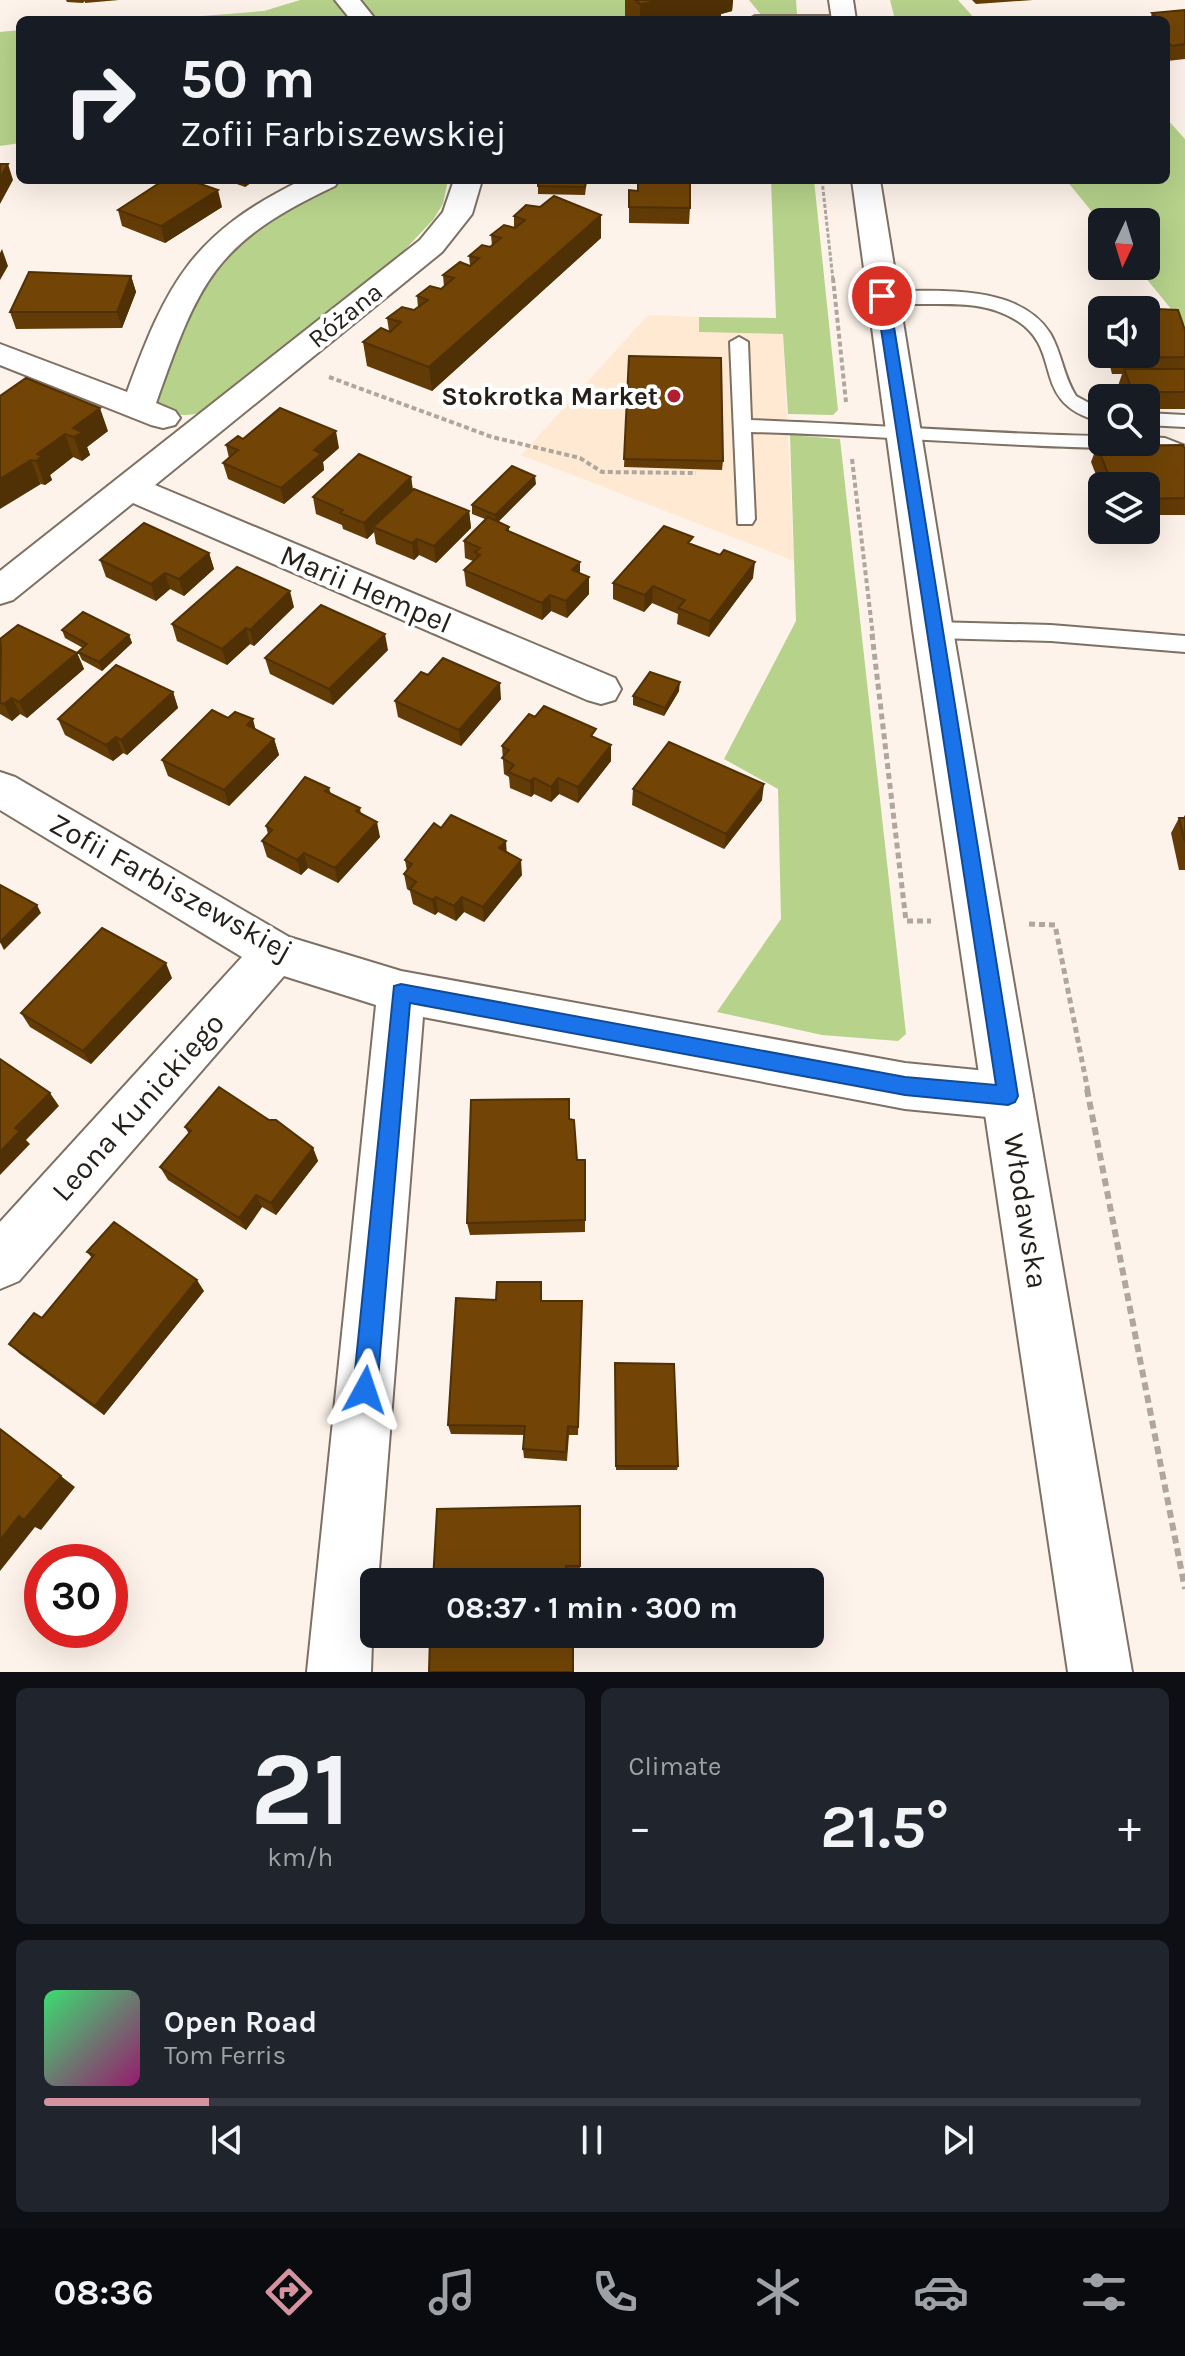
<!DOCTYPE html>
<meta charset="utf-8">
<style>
:root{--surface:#171b24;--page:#20242c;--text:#f1f3f6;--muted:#9ea1a6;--line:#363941;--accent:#d4939e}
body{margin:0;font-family:Karla,sans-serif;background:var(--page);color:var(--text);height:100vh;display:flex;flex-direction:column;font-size:30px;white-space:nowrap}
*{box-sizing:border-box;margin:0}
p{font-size:26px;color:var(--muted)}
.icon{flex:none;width:44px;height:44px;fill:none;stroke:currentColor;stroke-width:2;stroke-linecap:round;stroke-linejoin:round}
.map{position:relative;height:1672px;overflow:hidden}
.details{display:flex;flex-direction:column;gap:16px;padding:16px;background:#0d0f14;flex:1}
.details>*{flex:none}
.guide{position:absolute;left:16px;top:16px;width:1154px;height:168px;border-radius:12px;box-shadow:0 8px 32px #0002;background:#171b24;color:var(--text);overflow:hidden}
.needle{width:52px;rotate:184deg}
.controls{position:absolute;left:1088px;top:208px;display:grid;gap:16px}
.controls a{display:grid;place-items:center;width:72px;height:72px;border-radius:12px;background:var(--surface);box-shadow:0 8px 32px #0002;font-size:40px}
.speed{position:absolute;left:24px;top:1544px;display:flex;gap:16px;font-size:40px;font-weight:700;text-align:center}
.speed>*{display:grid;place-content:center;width:104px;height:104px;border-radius:50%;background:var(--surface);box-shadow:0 8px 32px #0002;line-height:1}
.speed .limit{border:12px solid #d22;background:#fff;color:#111}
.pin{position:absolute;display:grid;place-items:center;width:68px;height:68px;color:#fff;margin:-34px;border:4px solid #fff;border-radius:50%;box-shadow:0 2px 8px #0007}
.me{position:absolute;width:88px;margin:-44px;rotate:5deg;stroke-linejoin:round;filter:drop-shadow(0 0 6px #0008)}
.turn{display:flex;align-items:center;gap:28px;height:168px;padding:0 32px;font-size:36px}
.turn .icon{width:104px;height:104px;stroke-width:2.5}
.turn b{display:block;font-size:56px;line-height:68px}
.big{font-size:60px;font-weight:700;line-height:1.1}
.details .tile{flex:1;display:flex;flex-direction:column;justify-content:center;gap:12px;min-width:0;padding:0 28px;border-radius:12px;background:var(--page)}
.details .dial{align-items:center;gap:0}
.dial b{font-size:104px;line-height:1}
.song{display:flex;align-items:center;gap:24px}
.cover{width:96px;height:96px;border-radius:12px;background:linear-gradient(135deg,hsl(140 70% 55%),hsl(320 70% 35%))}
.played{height:8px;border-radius:4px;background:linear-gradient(90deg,var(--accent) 15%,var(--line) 15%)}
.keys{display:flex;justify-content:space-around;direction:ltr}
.heat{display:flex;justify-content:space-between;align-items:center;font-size:44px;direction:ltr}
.details .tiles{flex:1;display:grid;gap:16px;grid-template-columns:1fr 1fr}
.tile:last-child{grid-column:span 2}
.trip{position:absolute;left:360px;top:1568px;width:464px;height:80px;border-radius:12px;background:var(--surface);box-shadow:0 8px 32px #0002;font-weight:700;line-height:80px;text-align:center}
.tab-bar{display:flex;height:128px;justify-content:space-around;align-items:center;background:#090b0e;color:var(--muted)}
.tab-bar .icon{width:56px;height:56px}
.tab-bar .current{color:var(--accent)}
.tab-bar b{font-size:36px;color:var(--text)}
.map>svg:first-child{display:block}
.built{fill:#ffe9d3}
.green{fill:#b6d28b}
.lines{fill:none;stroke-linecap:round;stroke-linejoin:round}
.service-casing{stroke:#7e7062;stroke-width:4}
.minor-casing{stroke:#7e7062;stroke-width:4}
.secondary-casing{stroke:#7e7062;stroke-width:4}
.path-far3{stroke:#afa69e;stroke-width:3;stroke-dasharray:4 2;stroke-linecap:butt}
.path-far2{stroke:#afa69e;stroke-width:4;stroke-dasharray:5 3;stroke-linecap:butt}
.path-far1{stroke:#afa69e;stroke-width:5;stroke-dasharray:6 4;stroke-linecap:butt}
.path{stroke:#afa69e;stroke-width:6;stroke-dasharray:8 5;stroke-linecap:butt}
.service{fill:#fff;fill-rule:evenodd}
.minor{fill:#fff;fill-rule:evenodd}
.secondary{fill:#fff;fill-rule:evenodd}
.wall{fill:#623b06}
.shaded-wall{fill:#503005}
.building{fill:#724507;stroke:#503005;stroke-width:2}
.route{fill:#1a73e8;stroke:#114b97;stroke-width:2}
.poi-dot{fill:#b11e32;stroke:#fff;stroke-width:3}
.labels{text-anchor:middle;stroke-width:8;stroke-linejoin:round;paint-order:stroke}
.far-street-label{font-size:26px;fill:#241f19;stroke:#fff}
.far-poi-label{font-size:26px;font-weight:bold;fill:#241f19;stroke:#fff;text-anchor:end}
.street-label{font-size:30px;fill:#241f19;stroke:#fff}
</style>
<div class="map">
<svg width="1185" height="1672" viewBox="0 0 1185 1672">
<rect width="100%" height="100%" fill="#fdf3ea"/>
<path class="built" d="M648,315L699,317L700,332L783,334L794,561L521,455Z"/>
<path class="green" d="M300,0H701L621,17L624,20H152L264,11Z
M749,0H796L797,14L762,16Z
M890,0H958L976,20H895Z
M20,30V143L0,146V32Z
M1166,118L1185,139V326L1136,266H1146V222L1102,224L1066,180H1166Z
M340,180H448L443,204L433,220L396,259L199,413C182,418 162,414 154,396C166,366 175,332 190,304C221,247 281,204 340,180Z
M771,180H814L838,410L833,415L788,414L783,334L699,332V317L776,318Z
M790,435L840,439L906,1034L898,1041L822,1035L717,1012L781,919L778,789L724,759L796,621Z"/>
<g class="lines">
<defs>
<path id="service" d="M755,16H832L839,20H748Z
M882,291C934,292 1017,282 1050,333C1062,353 1063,376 1076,396L1102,410V422C1027,403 1066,351 1016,320C972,293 923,311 876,300V292Z
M739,337L748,342L751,420C868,424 985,434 1102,436V442H1111L1102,448C985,445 869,435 751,432L755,519L752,524H738L730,342Z
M1146,413L1185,415V427L1146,425Z
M1146,437L1165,438L1185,446V459L1162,450L1123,448L1114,442H1146Z
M933,622L1051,625L1185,636V652L1051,641L933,638L922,630Z"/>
<path id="minor" d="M335,0H360L376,20H351Z
M302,180H339L335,186C213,243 199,282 156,403L175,411L180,418L175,425L163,428L151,425L0,365V344L127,392C167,282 193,233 302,180Z
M454,180H482L472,214L442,252L155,485L615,678L621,689L615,700L601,704L587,700L133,503L13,600L0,604V571L420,240L443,212Z
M0,772L15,777L289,937L401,971L905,1063L1008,1073L1026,1080L1033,1096L1026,1112L1008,1119L905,1109L423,1017L378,1582H374L371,1672H307L376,1005L284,976L19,1281L0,1289V1222L242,957L0,810Z"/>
<path id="secondary" d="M829,0H853L856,20H832Z
M852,180H880L953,630L1132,1672H1068L913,630Z"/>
</defs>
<use href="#service" class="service-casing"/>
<use href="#minor" class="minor-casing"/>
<use href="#secondary" class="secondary-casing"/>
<path class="path-far3" d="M822,180L833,280"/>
<path class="path-far2" d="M833,278L846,402
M329,377L492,437L580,458L602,472L696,473
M852,459L873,636"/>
<path class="path-far1" d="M872,634L906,921H931
M1029,924L1055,925L1088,1091"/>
<path class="path" d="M1087,1089L1185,1589"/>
<use href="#service" class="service"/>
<use href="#minor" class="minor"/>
<use href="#secondary" class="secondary"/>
</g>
<path class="wall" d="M66,0H119L85,3V1L83,3L67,2Z
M625,0H733L732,11L721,14V16L700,20H627L625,18Z
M972,0H1033L976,4Z
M1185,10V59L1167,61L1166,20H1150L1152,13Z
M226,180H255L245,187Z
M587,180L585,195L538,194V186Z
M629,190L690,208L689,224L629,223Z
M222,207L165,243L122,226L118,210Z
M601,215V238L432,391L367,366L363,342L389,331L387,318L414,310L418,307L417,296L441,289L444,287L443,275L470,265L469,256L492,246L491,235L514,228V216Z
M131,276L136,292L122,328L16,329L10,312Z
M1113,307L1178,310L1185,330V409H1146V398H1123L1118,386L1122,374H1112L1110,366L1103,362L1096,344L1098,337L1096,332L1102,315V354H1146V310H1112Z
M629,356L723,461L722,470L624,467Z
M0,396L108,431L87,447L90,455L82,461L73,457L50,475L52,480L45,485L41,484Z
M243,439L339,448L323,462L324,470L284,504L228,479L223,463L229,458L226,445Z
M1097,446L1185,449V515H1146V486H1102V490L1091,462Z
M411,477L413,490L469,511L471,528L436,563L419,555L414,560L376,544L374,532L367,539L343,529L342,525L316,514L313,497Z
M536,484L498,522L509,527V531L580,562V574L589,577V594L567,618L551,611L542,620L466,586L464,570L473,561L465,558L464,541L485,519L472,514V505Z
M693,545L753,578L709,637L677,624L678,614L652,603L644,612L613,599V583Z
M209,553L214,569L184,596L170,589L156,601L106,577L100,560Z
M294,607L254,646L250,644L227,665L177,641L172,624Z
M62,630L129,635L132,643L102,671L82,660L78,652L83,648L65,638Z
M0,639L77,653L84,669L27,718L20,714L12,721L0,714Z
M388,650L333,705L270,674L265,658Z
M428,675L501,699L461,746L398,717L395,701Z
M679,691L664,716L633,705V696Z
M173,692L178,708L127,755L123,753L113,761L65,735L58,719Z
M535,717L596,738L611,745V761L578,803L559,794L551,802L534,794L531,797L510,788L509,777L504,774L502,746Z
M256,729L274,739L279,755L229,806L168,776L162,760Z
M329,788L331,794L360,808L361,814L380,837L338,883L308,868L301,875L267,857L262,841L268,834L266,826Z
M633,789L762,800L724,849L632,805Z
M1185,815V870H1179L1171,833L1179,818H1183Z
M441,828L506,841V852L522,875L484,922L464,912L456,921L438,912L435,915L413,904L410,891L407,889L404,874L407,871L405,860Z
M172,978L91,1064L30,1027L21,1013Z
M269,1120L313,1148L318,1161L276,1215L262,1207L246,1230L168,1180L160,1167L189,1134L185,1127Z
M577,1160H585V1232L470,1235L467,1223Z
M87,1252L204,1291L104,1415L20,1354L9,1344L42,1318L92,1258Z
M542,1301H582L578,1435H569L567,1461L524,1458L523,1449L524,1435L451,1434L448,1425Z
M615,1363L678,1466L677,1470H616Z
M580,1506V1575H567V1582H433V1581Z"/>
<path class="shaded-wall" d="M664,0H733L732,11L721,14V16L700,20H640V4Z
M8,164L13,180L0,204V178Z
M243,180H255L245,187Z
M218,190L222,207L165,243L161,226Z
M601,215V238L432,391L429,367Z
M2,249L8,266L0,280V253Z
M131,276L136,292L122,328L117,312Z
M100,408L108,431L87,447L90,455L82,461L74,437L73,428Z
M336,431L339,448L323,462L324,470L284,504L281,488L314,450Z
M65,434L73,457L50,475L52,480L45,485L36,461L37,454Z
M31,460L41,484L0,509V479Z
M535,476L536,484L496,524L495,515Z
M411,477L413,493L373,527L374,532L367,539L364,523Z
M469,511L471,528L436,563L434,546Z
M417,539L419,555L414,560L412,543Z
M209,553L214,569L184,596L179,579Z
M580,562V579L572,570Z
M755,562L753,578L709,637L710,621Z
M165,573L170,589L156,601L151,584Z
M589,577V594L567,618L566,601Z
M653,586L652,603L644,612L645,595Z
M290,591L294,607L254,646L250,630Z
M550,595L551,611L542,620V603Z
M246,628L250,644L227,665L222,649Z
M385,634L388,650L333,705L329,689Z
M129,635L132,643L102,671L99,662Z
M77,653L84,669L27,718L19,702Z
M680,682L679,691L664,716L665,708Z
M500,683L501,699L461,746L459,730Z
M173,692L178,708L127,755L121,740Z
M12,698L20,714L12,721L4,704Z
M253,719L257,735L247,725Z
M116,737L123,753L113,761L106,745Z
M274,739L279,755L229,806L224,790Z
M611,745V761L578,803V787Z
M534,778V794L531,797L530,781Z
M558,778L559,794L551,802V787Z
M764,784L762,800L724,849L726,834Z
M377,822L380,837L338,883L335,868Z
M506,841L507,857L499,848Z
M304,853L308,868L301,875L297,860Z
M521,860L522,875L484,922L483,907Z
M436,897L438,912L435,915L432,900Z
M462,897L464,912L456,921L454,906Z
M37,905L41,913L4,950L0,942Z
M166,963L172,978L91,1064L83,1051Z
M50,1093L59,1106L26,1140L30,1144L0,1175V1152L15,1128Z
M313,1148L318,1161L276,1215L271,1203Z
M256,1195L262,1207L246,1230L239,1218Z
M197,1280L204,1291L104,1415L95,1406Z
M0,1429L75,1487L41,1530L35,1527L0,1571Z"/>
<path class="building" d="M635,0H664L640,4Z
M1185,10V44L1172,46L1166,40V20H1159L1152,13Z
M0,164H8L0,178Z
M164,180H189L218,190L161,226L118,210Z
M538,180H586L585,187L538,186Z
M638,180L690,181V208L629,207V190L638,191Z
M554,196L601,215L429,367L363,342L381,328L390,332L401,322L387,318L402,307L414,310L428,300L417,296L430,286L441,289L454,278L443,275L460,262L470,266L479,258L469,256L482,245L490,247L501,238L491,235L504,225L515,228L525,220L514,216L526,205L540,207Z
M29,272L131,276L117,312H10Z
M1113,307L1178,310L1185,330V357L1118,358L1117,354H1146V310H1114Z
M629,356L721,358L723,461L624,459Z
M1124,369H1185V392H1133Z
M26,378L100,408L73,428L82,432L74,437L65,434L37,454L42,456L36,461L31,460L0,479V396Z
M280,408L336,431L314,450L321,454L281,488L223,463L238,450L226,445L238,436L243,439Z
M1183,445L1185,449V498L1146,499V486H1113L1097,446Z
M359,454L411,477L364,523L340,513L343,510L313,497Z
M512,466L535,476L495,515L472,505Z
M414,489L469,511L434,546L417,539L412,543L373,527Z
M488,517L509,527L506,530L580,562L572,570L589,577L566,601L550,595L542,603L464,570L480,555L475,552L480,548L464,541Z
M144,523L209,553L179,579L165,573L151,584L100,560Z
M664,526L693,537L688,543L720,555L724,550L755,562L710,621L678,608L685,600L653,586L645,595L613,583Z
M237,567L290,591L250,630L246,628L222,649L172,624Z
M321,605L385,634L329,689L265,658Z
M83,612L129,635L99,662L78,652L87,644L62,630Z
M18,625L77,653L19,702L12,698L4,704L0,703L1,646L0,639Z
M443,658L500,683L459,730L395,701L421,672L428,675Z
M116,665L173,692L121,740L116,737L106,745L58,719Z
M650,672L680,682L665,708L633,696Z
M544,706L596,729L591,736L611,745L578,787L558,778L551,787L534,778L530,781L508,772L514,765L502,758L509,750L502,746L529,714L535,717Z
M212,710L228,718L235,712L253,719L247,725L274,739L224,790L162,760Z
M669,742L764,784L726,834L633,789Z
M305,777L329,788L325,791L360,808L356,811L377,822L335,868L304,853L297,860L262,841L272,830L266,826Z
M451,815L506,841L499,848L521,860L483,907L462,897L454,906L436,897L432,900L410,889L416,882L404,874L412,864L405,860L434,823L441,828Z
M1179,818H1185V842Z
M0,885L37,905L0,942Z
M102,928L166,963L83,1051L21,1013Z
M0,1059L50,1093L15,1128L20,1131L0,1152Z
M219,1087L269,1120H276L313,1148L271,1203L256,1195L239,1218L160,1167L191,1131L185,1127Z
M569,1099V1119L574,1120L577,1160H585V1220L467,1223L471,1100Z
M114,1222L197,1280L95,1406L9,1344L34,1313L42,1318L94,1255L87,1252Z
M497,1282H541V1301H582L578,1427L568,1426L566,1452L523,1449L525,1426L448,1425L456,1298L496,1300Z
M615,1363L674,1364L678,1466H616Z
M0,1429L61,1476L24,1520L19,1516L0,1540Z
M580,1506V1566H566V1582H453V1580L433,1581L437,1509Z
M451,1634H566L567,1641L573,1640V1672H429L430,1637H451Z"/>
<path class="route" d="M882,292L889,296L1018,1096L1015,1102L1008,1105L905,1095L410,1003L377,1390L373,1399L365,1402L357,1399L353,1390L394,986L401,984L905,1077L996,1085L876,296Z"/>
<circle class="poi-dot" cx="674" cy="396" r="8"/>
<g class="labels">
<g class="far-street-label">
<text transform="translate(345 315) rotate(-39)" y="9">Różana</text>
</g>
<g class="far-poi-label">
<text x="658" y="405">Stokrotka Market</text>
</g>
<g class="street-label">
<text transform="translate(366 589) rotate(23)" y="10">Marii Hempel</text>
<text transform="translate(171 887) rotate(29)" y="10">Zofii Farbiszewskiej</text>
<text transform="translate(138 1107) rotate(-48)" y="10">Leona Kunickiego</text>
<text transform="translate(1026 1211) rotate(81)" y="10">Włodawska</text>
</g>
</g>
</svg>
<div class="controls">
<a><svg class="needle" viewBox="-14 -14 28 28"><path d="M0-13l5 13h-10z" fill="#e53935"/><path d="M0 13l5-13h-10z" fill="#9ea1a6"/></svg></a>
<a><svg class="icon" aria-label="sound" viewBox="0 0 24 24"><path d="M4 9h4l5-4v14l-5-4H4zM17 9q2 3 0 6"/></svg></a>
<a><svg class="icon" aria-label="search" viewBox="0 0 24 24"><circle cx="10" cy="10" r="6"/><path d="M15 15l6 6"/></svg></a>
<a><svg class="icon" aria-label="layers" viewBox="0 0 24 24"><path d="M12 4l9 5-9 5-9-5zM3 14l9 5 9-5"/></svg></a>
</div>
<div class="speed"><div class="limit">30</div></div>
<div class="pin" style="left:882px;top:296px;background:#d93025"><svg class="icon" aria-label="arrive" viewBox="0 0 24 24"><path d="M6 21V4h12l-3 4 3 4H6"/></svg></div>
<svg class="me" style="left:365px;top:1390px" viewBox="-20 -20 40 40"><path d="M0-17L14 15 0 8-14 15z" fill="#1a73e8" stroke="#fff" stroke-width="4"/></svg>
<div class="trip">08:37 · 1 min · 300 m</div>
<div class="guide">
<div class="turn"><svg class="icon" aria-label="right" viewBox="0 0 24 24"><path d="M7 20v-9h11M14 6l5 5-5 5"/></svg><div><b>50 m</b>Zofii Farbiszewskiej</div></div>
</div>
</div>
<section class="details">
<div class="tiles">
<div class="tile dial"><b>21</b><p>km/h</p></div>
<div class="tile"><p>Climate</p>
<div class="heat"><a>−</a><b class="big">21.5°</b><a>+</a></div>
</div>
<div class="tile">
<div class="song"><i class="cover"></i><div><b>Open Road</b><p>Tom Ferris</p></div></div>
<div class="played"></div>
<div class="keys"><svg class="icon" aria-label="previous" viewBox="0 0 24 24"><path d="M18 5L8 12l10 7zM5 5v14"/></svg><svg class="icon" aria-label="pause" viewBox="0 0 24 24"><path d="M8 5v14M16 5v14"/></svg><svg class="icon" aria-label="next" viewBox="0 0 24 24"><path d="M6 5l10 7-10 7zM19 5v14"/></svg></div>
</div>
</div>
</section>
<nav class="tab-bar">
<b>08:36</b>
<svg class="icon current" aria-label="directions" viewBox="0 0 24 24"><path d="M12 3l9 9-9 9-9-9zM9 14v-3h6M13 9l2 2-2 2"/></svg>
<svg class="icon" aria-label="music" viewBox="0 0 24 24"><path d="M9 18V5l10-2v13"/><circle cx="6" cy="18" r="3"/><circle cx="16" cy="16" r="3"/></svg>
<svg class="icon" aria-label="phone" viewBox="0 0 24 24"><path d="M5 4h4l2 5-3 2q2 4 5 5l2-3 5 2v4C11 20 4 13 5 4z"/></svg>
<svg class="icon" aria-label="climate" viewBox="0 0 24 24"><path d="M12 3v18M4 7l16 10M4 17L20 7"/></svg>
<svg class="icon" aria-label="car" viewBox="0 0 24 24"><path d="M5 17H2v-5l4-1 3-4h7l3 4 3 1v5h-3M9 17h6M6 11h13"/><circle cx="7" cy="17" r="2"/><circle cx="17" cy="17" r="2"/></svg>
<svg class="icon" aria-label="filters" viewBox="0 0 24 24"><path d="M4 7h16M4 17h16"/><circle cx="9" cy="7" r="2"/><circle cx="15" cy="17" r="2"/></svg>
</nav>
